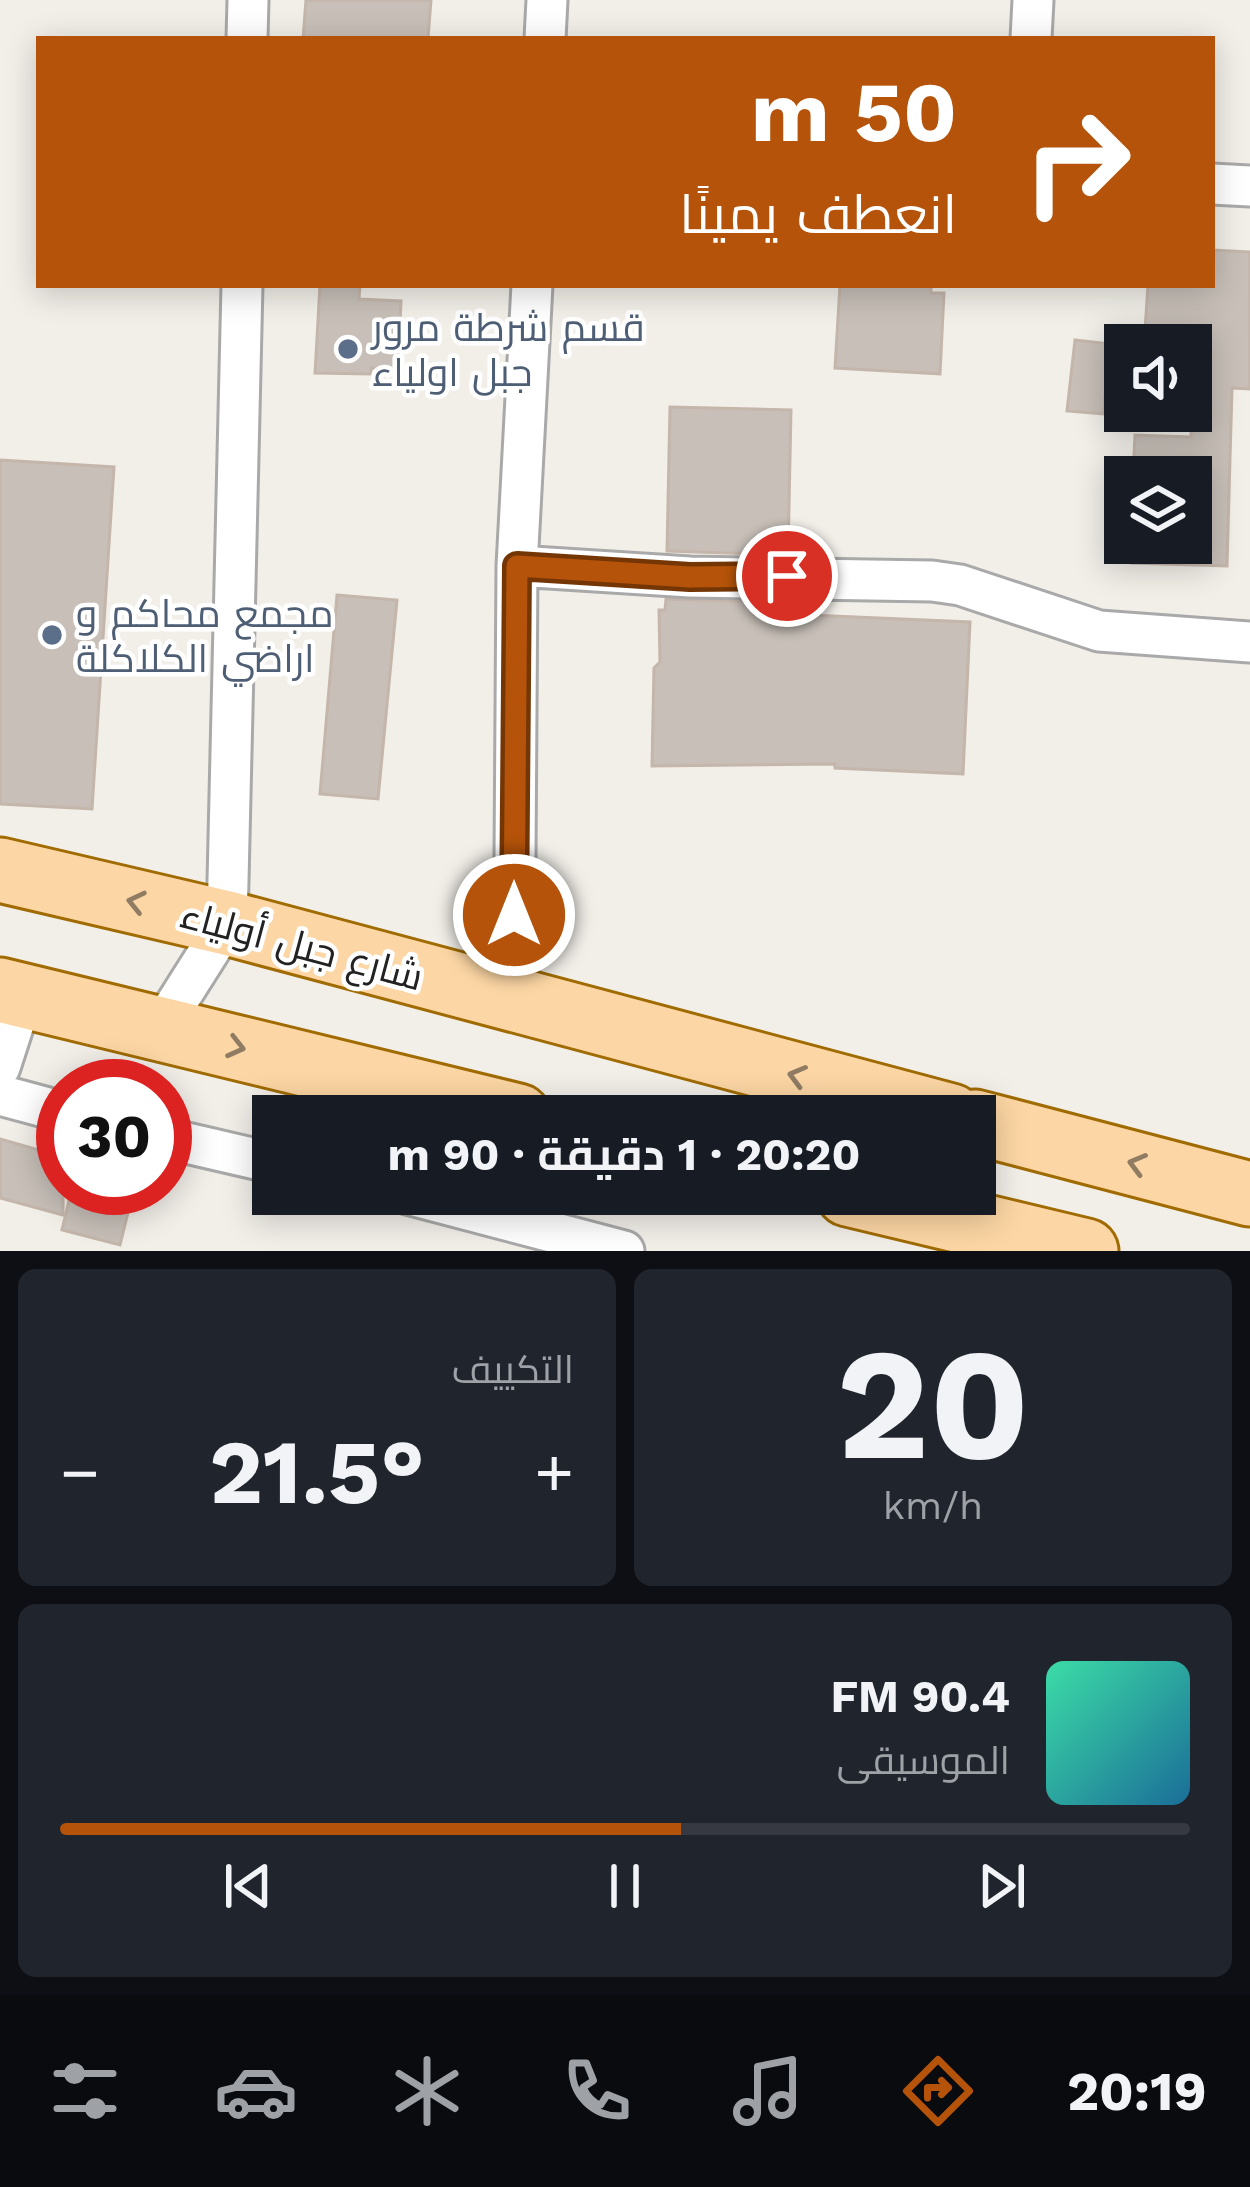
<!DOCTYPE html>
<html lang="ar">
<meta charset="utf-8">
<style>
:root{--surface:#171b24;--page:#20242c;--text:#f1f3f6;--muted:#9ea1a6;--line:#363941;--accent:#b45309}
body{margin:0;font-family:"Work Sans",Cairo,sans-serif;background:var(--page);color:var(--text);direction:rtl;height:100vh;display:flex;flex-direction:column;font-size:45px;white-space:nowrap}
*{box-sizing:border-box;margin:0}
p{font-size:39px;color:var(--muted)}
.icon{flex:none;width:66px;height:66px;fill:none;stroke:currentColor;stroke-width:2;stroke-linecap:round;stroke-linejoin:round}
.map{position:relative;height:1251px;overflow:hidden;direction:ltr}
.details{display:flex;flex-direction:column;gap:18px;padding:18px;background:#0d0f14;flex:1}
.details>*{flex:none}
.top-card{position:absolute;left:36px;top:36px;width:1179px;height:252px;border-radius:0px;box-shadow:0 6px 30px #0003;direction:rtl;background:#b45309;color:#fff;overflow:hidden}
.tools{position:absolute;left:1104px;top:324px;display:grid;gap:24px}
.tools a{display:grid;place-items:center;width:108px;height:108px;border-radius:0px;background:var(--surface);box-shadow:0 6px 30px #0003;font-size:60px}
.speed{position:absolute;left:36px;top:1059px;display:flex;gap:24px;font-size:60px;font-weight:700;text-align:center}
.speed>*{display:grid;place-content:center;width:156px;height:156px;border-radius:50%;background:var(--surface);box-shadow:0 6px 30px #0003;line-height:1}
.speed .limit{border:18px solid #d22;background:#fff;color:#111}
.pin{position:absolute;display:grid;place-items:center;width:102px;height:102px;color:#fff;margin:-51px;border:6px solid #fff;border-radius:50%;box-shadow:0 3px 12px #0007}
.me{position:absolute;width:132px;margin:-66px;rotate:0deg;stroke-linejoin:round;filter:drop-shadow(0 0 9px #0008)}
.turn{display:flex;align-items:center;gap:42px;height:252px;padding:0 60px;font-size:54px}
.turn .icon{width:156px;height:156px;stroke-width:2.5}
.turn b{display:block;font-size:84px;line-height:102px}
.big{font-size:90px;font-weight:700;line-height:1.1}
.details .widget{flex:1;display:flex;flex-direction:column;justify-content:center;gap:18px;min-width:0;padding:0 42px;border-radius:18px;background:var(--page)}
.details .dial{align-items:center;gap:0}
.dial b{font-size:156px;line-height:1}
.song{display:flex;align-items:center;gap:36px}
.cover{width:144px;height:144px;border-radius:18px;background:linear-gradient(135deg,hsl(160 70% 55%),hsl(200 70% 35%))}
.played{height:12px;border-radius:6px;background:linear-gradient(90deg,var(--accent) 55%,var(--line) 55%)}
.keys{display:flex;justify-content:space-around;direction:ltr}
.heat{display:flex;justify-content:space-between;align-items:center;font-size:66px;direction:ltr}
.details .tiles{flex:1;display:grid;gap:18px;grid-template-columns:1fr 1fr}
.widget:last-child{grid-column:span 2}
.trip{position:absolute;left:252px;top:1095px;width:744px;height:120px;border-radius:0px;background:var(--surface);box-shadow:0 6px 30px #0003;font-weight:700;line-height:120px;text-align:center;direction:rtl}
.tab-bar{display:flex;height:192px;justify-content:space-around;align-items:center;background:#090b0e;color:var(--muted)}
.tab-bar .icon{width:84px;height:84px}
.tab-bar .on{color:var(--accent)}
.tab-bar b{font-size:54px;color:var(--text)}
.map>svg:first-child{display:block}
.building{fill:#c7bfb8;stroke:#c4b6ab;stroke-width:3}
.lines{fill:none;stroke-linecap:round;stroke-linejoin:round}
.street-casing{stroke:#a9a9a9;stroke-width:45}
.primary-casing{stroke:#a06b00;stroke-width:69}
.street{stroke:#fff;stroke-width:39}
.primary{stroke:#fcd6a4;stroke-width:63}
.oneway{stroke:#8f7c63}
.route-casing{stroke:#753606;stroke-width:30}
.route{stroke:#b45309;stroke-width:21}
.service-dot{fill:#5c6f8a;stroke:#fff;stroke-width:4.5}
.labels{text-anchor:middle;stroke-width:9;stroke-linejoin:round;paint-order:stroke}
.service-label{font-size:39px;fill:#4e5e75;stroke:#fff;text-anchor:start}
.street-label{font-size:39px;fill:#222;stroke:#fff}
</style>
<div class="map">
<svg width="1250" height="1251" viewBox="0 0 1250 1251">
<rect width="100%" height="100%" fill="#f2efe9"/>
<path class="building" d="M306,0H431L428,39H303Z
M1212,250L1250,252V389L1232,388L1227,566L1131,563L1132,543H1191V477H1133L1135,435L1191,437V345H1144L1148,285H1212Z
M320,285H360L359,299L401,301L398,370L371,368V374L315,373Z
M840,285H931V293H944L940,374L835,368Z
M1075,340L1111,344L1103,414L1067,411Z
M670,407L791,410L788,555L667,551Z
M0,460L114,467L92,809L0,804Z
M337,595L397,600L378,799L320,794Z
M666,599L787,603V614L970,622L963,774L835,768V764L652,766L654,668L660,662L659,610H665Z
M0,1139L63,1157V1215L0,1198Z
M72,1188H134L120,1245L62,1230Z"/>
<g class="lines">
<defs>
<path id="street" d="M247,39L248,0
M545,39L547,0
M1031,39L1033,0
M1212,184L1250,186
M517,566L690,577L932,581L960,585L1099,631L1250,642
M514,1002L517,566L532,285
M160,1029L227,923L242,285
M0,1067L23,996
M0,1095L63,1112
M165,1138L273,1163
M407,1194L624,1251"/>
<path id="primary" d="M0,870L227,923L951,1116
M0,990L518,1116
M975,1122L1250,1194
M848,1194L1086,1251"/>
</defs>
<use href="#street" class="street-casing"/>
<use href="#primary" class="primary-casing"/>
<use href="#street" class="street"/>
<use href="#primary" class="primary"/>
</g>
<defs><path id="oneway-chevron" d="M-2-3.5L2.5 0L-2 3.5" fill="none" stroke-width="1.6" stroke-linecap="round" stroke-linejoin="round" transform="scale(3)"/></defs>
<g class="oneway">
<use href="#oneway-chevron" transform="translate(136 902) rotate(-167)"/>
<use href="#oneway-chevron" transform="translate(236 1047) rotate(14)"/>
<use href="#oneway-chevron" transform="translate(797 1076) rotate(-165)"/>
<use href="#oneway-chevron" transform="translate(1137 1164) rotate(-165)"/>
</g>
<g class="lines">
<defs>
<path id="route" d="M514,915L517,566L690,577L787,576"/>
</defs>
<use href="#route" class="route-casing"/>
<use href="#route" class="route"/>
</g>
<g class="service-dot">
<circle cx="348" cy="349" r="12"/>
<circle cx="52" cy="635" r="12"/>
</g>
<g class="labels">
<g class="service-label">
<text x="372" y="341">قسم شرطة مرور<tspan x="372" dy="45">جبل اولياء</tspan></text>
<text x="76" y="627">مجمع محاكم و<tspan x="76" dy="45">اراضي الكلاكلة</tspan></text>
</g>
<g class="street-label">
<text transform="translate(302 945) rotate(15)" y="14">شارع جبل أولياء</text>
</g>
</g>
</svg>
<div class="tools">
<a><svg class="icon" aria-label="sound" viewBox="0 0 24 24"><path d="M4 9h4l5-4v14l-5-4H4zM17 9q2 3 0 6"/></svg></a>
<a><svg class="icon" aria-label="layers" viewBox="0 0 24 24"><path d="M12 4l9 5-9 5-9-5zM3 14l9 5 9-5"/></svg></a>
</div>
<div class="speed"><div class="limit">30</div></div>
<div class="pin" style="left:787px;top:576px;background:#d93025"><svg class="icon" aria-label="arrive" viewBox="0 0 24 24"><path d="M6 21V4h12l-3 4 3 4H6"/></svg></div>
<svg class="me" style="left:514px;top:915px" viewBox="-20 -20 40 40"><circle r="17" fill="#b45309" stroke="#fff" stroke-width="3"/><path d="M0-11L8 9 0 5-8 9z" fill="#fff"/></svg>
<div class="trip">20:20 · 1 دقيقة · 90 m</div>
<div class="top-card">
<div class="turn"><svg class="icon" aria-label="right" viewBox="0 0 24 24"><path d="M7 20v-9h11M14 6l5 5-5 5"/></svg><div><b>50 m</b>انعطف يمينًا</div></div>
</div>
</div>
<section class="details">
<div class="tiles">
<div class="widget dial"><b>20</b><p>km/h</p></div>
<div class="widget"><p>التكييف</p>
<div class="heat"><a>−</a><b class="big">21.5°</b><a>+</a></div>
</div>
<div class="widget">
<div class="song"><i class="cover"></i><div><b>90.4 FM</b><p>الموسيقى</p></div></div>
<div class="played"></div>
<div class="keys"><svg class="icon" aria-label="previous" viewBox="0 0 24 24"><path d="M18 5L8 12l10 7zM5 5v14"/></svg><svg class="icon" aria-label="pause" viewBox="0 0 24 24"><path d="M8 5v14M16 5v14"/></svg><svg class="icon" aria-label="next" viewBox="0 0 24 24"><path d="M6 5l10 7-10 7zM19 5v14"/></svg></div>
</div>
</div>
</section>
<nav class="tab-bar">
<b>20:19</b>
<svg class="icon on" aria-label="directions" viewBox="0 0 24 24"><path d="M12 3l9 9-9 9-9-9zM9 14v-3h6M13 9l2 2-2 2"/></svg>
<svg class="icon" aria-label="music" viewBox="0 0 24 24"><path d="M9 18V5l10-2v13"/><circle cx="6" cy="18" r="3"/><circle cx="16" cy="16" r="3"/></svg>
<svg class="icon" aria-label="phone" viewBox="0 0 24 24"><path d="M5 4h4l2 5-3 2q2 4 5 5l2-3 5 2v4C11 20 4 13 5 4z"/></svg>
<svg class="icon" aria-label="climate" viewBox="0 0 24 24"><path d="M12 3v18M4 7l16 10M4 17L20 7"/></svg>
<svg class="icon" aria-label="car" viewBox="0 0 24 24"><path d="M5 17H2v-5l4-1 3-4h7l3 4 3 1v5h-3M9 17h6M6 11h13"/><circle cx="7" cy="17" r="2"/><circle cx="17" cy="17" r="2"/></svg>
<svg class="icon" aria-label="filters" viewBox="0 0 24 24"><path d="M4 7h16M4 17h16"/><circle cx="9" cy="7" r="2"/><circle cx="15" cy="17" r="2"/></svg>
</nav>
